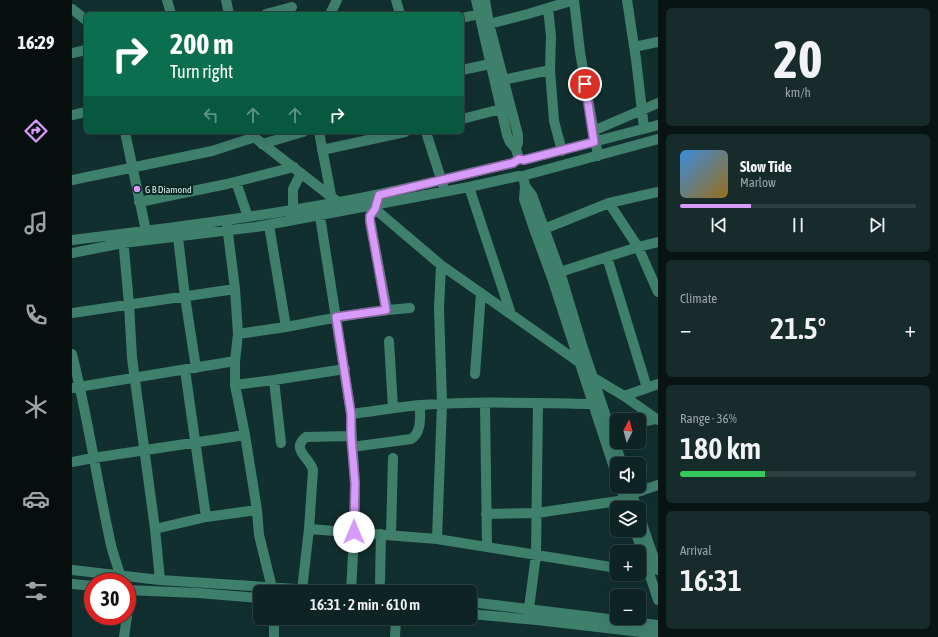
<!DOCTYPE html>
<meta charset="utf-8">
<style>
:root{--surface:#0e2323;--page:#172b2b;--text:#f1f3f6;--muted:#9ba4a6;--line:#2e4041;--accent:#d79bf9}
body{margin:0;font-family:"Asap Condensed",sans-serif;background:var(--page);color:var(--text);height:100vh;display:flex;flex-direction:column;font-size:15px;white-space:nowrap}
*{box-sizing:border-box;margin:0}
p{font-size:13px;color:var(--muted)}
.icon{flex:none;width:22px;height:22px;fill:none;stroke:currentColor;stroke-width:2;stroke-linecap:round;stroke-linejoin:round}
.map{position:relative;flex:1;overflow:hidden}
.drawer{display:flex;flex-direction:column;gap:8px;padding:8px;background:#081313;width:280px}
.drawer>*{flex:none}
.guide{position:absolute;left:12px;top:12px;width:380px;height:122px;border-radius:6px;box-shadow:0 4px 16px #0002,0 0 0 1px var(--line);background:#0b6e4f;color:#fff;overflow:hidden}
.needle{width:26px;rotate:6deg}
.tools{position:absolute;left:538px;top:413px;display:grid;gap:8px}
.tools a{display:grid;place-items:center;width:36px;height:36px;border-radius:6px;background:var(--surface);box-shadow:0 4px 16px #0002,0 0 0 1px var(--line);font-size:20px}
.speed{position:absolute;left:12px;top:573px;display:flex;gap:8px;font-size:20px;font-weight:700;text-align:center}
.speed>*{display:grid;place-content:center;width:52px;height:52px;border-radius:50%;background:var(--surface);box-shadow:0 4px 16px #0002,0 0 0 1px var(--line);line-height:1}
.speed .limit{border:6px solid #d22;background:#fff;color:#111}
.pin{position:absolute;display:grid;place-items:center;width:34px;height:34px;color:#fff;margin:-17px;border:2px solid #fff;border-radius:50%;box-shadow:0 1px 4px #0007}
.me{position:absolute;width:44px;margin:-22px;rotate:0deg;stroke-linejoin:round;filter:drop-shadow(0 0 3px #0008)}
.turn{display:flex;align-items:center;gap:14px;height:84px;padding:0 20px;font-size:18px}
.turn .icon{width:52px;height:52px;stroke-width:2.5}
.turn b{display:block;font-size:28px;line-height:34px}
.lanes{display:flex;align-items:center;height:38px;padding:0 20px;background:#0003;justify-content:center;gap:20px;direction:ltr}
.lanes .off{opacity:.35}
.big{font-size:30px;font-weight:600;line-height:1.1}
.drawer .tile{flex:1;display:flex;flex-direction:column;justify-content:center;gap:6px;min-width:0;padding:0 14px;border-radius:6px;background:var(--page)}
.drawer .dial{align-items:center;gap:0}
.dial b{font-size:52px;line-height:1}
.song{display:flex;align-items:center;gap:12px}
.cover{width:48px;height:48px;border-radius:6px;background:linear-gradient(135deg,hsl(210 70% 55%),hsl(40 70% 35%))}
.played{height:4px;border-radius:2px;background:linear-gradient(90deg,var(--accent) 30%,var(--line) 30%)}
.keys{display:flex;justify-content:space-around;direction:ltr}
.heat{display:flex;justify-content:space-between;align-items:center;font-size:22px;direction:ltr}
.charge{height:6px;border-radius:3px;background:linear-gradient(90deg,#34c759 36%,var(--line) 0)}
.trip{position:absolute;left:181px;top:585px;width:224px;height:40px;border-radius:6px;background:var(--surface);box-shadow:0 4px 16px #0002,0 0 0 1px var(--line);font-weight:600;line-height:40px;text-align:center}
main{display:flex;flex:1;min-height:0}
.dock{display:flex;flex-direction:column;width:72px;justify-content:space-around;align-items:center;background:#060e0e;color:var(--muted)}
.dock .icon{width:28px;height:28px}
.dock .active{color:var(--accent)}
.dock b{font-size:18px;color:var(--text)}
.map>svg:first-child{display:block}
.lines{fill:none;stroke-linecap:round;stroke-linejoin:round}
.minor{stroke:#3f806d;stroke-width:10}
.route-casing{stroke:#8c65a2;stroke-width:10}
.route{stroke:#d79bf9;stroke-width:7}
.poi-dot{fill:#d79bf9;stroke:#072525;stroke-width:1.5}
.labels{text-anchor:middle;stroke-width:4;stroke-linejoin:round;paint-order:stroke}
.poi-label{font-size:10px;fill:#deeeee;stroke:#072525;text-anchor:start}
</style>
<main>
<nav class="dock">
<b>16:29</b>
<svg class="icon active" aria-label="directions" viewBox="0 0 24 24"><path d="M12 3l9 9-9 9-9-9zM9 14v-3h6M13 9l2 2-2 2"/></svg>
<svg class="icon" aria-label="music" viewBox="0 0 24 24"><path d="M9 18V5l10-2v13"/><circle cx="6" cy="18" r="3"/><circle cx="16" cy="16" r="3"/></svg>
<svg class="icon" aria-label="phone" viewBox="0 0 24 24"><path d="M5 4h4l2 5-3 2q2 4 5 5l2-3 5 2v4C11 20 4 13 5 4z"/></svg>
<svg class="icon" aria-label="climate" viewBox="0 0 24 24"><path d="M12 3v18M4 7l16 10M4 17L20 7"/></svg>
<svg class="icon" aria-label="car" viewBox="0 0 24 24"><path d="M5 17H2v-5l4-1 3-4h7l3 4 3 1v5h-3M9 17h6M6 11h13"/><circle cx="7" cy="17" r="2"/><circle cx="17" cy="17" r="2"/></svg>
<svg class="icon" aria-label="filters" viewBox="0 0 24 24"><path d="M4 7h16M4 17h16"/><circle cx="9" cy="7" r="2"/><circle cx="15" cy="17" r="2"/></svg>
</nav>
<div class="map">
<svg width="586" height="637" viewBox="0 0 586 637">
<rect width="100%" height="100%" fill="#122f2f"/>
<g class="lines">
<path class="minor" d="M95,0L99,14
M154,0L157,14
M324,0L328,14
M404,0L435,135L438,142L444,149L447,159
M413,0L417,24L446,135V143L444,149
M502,0L508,52L526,156
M555,0L564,59L572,128
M476,8L479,36L478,70L482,121L490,151
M0,9L14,20
M194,14L220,7
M258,14L265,0
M390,18L407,14
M417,24L456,14L502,0
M562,47L586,42
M0,53L14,50
M390,70L418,64
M431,80L478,70
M0,115L14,112
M390,119L429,109
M521,131L586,103
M53,132L74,231
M247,132L259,195
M354,132L371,185
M178,134L270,205
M190,144L231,132
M250,150L333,132
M452,160L586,125
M454,175L586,139
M451,176L453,186L452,199L461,226L480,278L545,477
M0,180L140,151L183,137L182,132
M164,182L176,217
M453,186L460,195L488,272L510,345L550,464
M397,187L439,314
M67,202L155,184L222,167
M537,203L566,247L586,292
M304,204L298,216V221L315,310
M303,209L369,265L508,363L522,378L552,396L586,420
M221,210V189L229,173
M247,210L279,414C279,438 282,461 283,485C283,521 281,556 279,592
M155,225L163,289L166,334L163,361V385L173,435L185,510L187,535L201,592
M197,225L214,327C255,319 296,311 338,308
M472,229L537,203L586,192
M106,237L113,297L124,368
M51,238L57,304L60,358L83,529L88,580
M0,240C89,229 179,218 267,202C326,192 383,176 441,163
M0,253L51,243L184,227L397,187L447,176
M535,257L575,388L586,384
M488,272L566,247L586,242
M0,313L163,289
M166,334L214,327
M317,341L321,408
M0,354C16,417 25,482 39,545C42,557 46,568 50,580
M113,370L134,517
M403,374L409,293
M202,380L209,443
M163,385L202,380L273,369
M0,388L163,361
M552,396L575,388
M413,403L415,547
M279,414C303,411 326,407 349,405C406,401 464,403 521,404
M567,423L584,419
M280,447L339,439C350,433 348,416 348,405
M0,462L21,458L173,435
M548,486L556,508
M557,486L565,508
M560,494L586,485
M414,514L465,513L553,500
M567,515L586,570
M83,529L134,517L185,510
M237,529L365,539L545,568
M563,530L586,600
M319,534L321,458
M365,539L370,404L367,309L369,265
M0,570L88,580L271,592
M308,582L309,534
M0,584L21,586
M55,590L126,593L188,598
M230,590L237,529L241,470C238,458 218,449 234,437L279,436
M398,602L586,625
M55,614L59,590
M398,614L465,620L586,634
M202,618V637
M454,619L457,608L464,555L466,403
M52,637L55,616
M323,637L324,618"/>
</g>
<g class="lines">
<defs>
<path id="route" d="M282,532L283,483L279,436V414L264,317L314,310L298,221V216L303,209L307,195L441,163L447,159L452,160L522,142L513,84"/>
</defs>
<use href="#route" class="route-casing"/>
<use href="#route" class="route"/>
</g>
<circle class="poi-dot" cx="65" cy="189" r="4"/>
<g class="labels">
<g class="poi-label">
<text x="73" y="193">G B Diamond</text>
</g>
</g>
</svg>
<div class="tools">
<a><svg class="needle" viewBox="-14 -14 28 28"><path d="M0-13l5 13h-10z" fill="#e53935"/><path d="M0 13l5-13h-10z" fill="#9ba4a6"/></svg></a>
<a><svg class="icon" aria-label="sound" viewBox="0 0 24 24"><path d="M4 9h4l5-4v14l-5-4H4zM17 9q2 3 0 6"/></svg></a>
<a><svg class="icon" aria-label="layers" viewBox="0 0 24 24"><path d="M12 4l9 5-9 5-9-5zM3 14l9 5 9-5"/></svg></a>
<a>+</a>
<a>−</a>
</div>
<div class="speed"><div class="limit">30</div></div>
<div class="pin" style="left:513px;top:84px;background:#d93025"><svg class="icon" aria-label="arrive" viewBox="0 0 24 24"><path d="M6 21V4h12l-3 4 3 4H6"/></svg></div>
<svg class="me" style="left:282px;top:532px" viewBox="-20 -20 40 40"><circle r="19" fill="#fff"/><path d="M0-13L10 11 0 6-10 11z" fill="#d79bf9"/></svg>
<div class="trip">16:31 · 2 min · 610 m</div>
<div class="guide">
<div class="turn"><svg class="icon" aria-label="right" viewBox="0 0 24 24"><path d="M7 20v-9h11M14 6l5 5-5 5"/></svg><div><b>200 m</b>Turn right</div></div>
<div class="lanes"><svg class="icon off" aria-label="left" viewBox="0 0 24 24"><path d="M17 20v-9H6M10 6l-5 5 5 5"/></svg><svg class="icon off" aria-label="ahead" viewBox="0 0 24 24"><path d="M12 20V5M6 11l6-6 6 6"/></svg><svg class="icon off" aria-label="ahead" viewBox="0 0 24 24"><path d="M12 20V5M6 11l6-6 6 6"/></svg><svg class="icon" aria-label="right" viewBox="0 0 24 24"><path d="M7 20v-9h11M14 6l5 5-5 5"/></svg></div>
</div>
</div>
<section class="drawer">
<div class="tile dial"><b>20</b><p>km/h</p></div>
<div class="tile">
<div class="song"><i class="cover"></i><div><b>Slow Tide</b><p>Marlow</p></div></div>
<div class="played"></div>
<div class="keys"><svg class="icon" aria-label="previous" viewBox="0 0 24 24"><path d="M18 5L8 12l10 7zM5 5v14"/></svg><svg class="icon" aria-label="pause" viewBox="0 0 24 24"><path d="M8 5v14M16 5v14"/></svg><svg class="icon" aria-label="next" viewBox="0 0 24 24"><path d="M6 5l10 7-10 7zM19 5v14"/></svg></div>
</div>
<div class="tile"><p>Climate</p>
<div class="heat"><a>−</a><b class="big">21.5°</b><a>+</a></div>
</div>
<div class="tile"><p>Range · 36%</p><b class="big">180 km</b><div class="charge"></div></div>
<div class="tile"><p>Arrival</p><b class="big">16:31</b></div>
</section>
</main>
